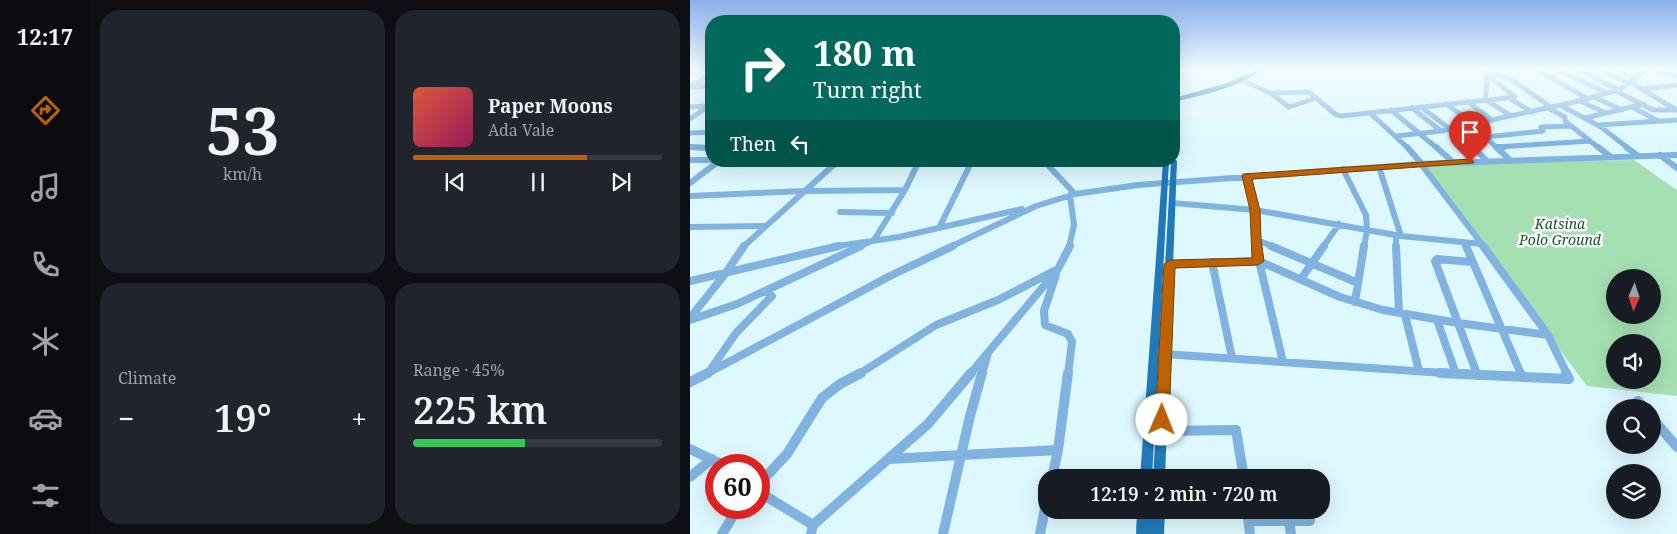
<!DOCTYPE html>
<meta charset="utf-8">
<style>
:root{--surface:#171b24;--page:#20242c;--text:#f1f3f6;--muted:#9ea1a6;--line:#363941;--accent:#bc6204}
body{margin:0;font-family:"Noto Serif",serif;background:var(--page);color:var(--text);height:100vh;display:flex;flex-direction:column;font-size:19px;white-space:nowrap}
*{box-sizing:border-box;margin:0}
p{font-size:16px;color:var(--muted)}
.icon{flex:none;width:28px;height:28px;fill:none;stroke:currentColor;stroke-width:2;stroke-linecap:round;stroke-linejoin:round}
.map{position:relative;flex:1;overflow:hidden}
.drawer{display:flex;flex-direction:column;gap:10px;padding:10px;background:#0d0f14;width:600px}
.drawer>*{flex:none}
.top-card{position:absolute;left:15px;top:15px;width:475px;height:152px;border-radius:20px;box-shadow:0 5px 20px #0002;background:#00695c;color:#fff;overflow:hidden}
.needle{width:32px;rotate:182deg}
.controls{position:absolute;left:916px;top:269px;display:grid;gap:10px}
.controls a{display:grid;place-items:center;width:55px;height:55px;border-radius:50%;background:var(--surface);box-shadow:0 5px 20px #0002;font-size:25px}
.speed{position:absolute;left:15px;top:454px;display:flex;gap:10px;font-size:25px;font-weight:700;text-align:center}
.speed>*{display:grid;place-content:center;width:65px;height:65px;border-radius:50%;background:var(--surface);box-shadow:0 5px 20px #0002;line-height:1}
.speed .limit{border:8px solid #d22;background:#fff;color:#111}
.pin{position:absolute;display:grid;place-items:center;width:42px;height:42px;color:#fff;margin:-51px -21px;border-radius:50% 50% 50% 0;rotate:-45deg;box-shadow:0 0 5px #0007}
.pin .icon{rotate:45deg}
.me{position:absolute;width:55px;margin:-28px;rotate:1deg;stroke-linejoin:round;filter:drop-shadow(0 0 4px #0008)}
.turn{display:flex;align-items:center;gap:18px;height:105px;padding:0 25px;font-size:22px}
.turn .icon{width:65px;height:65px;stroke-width:2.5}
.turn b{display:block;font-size:35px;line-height:42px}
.then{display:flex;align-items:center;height:48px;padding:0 25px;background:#0003;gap:10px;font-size:19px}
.big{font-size:38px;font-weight:600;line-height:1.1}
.drawer .widget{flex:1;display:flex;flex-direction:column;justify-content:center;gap:8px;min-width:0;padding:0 18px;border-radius:20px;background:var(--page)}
.drawer .dial{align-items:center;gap:0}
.dial b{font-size:65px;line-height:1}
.song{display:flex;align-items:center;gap:15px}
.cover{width:60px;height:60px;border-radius:8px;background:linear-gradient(135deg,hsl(10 70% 55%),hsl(330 70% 35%))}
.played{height:5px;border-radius:2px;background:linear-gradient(90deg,var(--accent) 70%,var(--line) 70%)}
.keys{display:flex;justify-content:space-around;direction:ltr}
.heat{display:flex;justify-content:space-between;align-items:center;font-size:28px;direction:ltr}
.charge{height:8px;border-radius:4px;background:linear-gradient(90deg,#34c759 45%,var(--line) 0)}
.drawer .tiles{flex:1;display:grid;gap:10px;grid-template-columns:repeat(2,1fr)}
.trip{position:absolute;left:348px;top:469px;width:292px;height:50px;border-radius:20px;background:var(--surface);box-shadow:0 5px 20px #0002;font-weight:600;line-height:50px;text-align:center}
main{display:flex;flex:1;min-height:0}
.tab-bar{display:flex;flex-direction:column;width:90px;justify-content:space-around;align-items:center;background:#090b0e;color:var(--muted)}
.tab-bar .icon{width:35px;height:35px}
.tab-bar .current{color:var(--accent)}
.tab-bar b{font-size:22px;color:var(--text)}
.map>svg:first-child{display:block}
.green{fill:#a5e0b2;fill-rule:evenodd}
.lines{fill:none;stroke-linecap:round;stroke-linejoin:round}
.minor-far3{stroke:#80b3e0;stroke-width:5}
.minor-far2{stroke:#80b3e0;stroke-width:6}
.minor-far1{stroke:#80b3e0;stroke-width:8}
.minor{stroke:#80b3e0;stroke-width:10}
.major{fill:#2279b9;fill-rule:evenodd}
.route{fill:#bc6204;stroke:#7a4003}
.labels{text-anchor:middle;stroke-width:5;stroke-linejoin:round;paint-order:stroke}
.park-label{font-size:14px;font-style:italic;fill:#16562c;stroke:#fff}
</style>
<main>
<nav class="tab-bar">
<b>12:17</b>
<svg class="icon current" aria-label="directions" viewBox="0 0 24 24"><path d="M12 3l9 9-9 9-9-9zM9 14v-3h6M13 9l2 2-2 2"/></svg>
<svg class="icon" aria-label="music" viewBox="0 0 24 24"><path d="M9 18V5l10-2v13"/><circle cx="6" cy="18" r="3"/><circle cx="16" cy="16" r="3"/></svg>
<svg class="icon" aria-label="phone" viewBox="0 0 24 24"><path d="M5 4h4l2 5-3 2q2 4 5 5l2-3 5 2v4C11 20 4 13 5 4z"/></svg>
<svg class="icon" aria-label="climate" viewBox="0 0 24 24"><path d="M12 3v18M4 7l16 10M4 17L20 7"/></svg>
<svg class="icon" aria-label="car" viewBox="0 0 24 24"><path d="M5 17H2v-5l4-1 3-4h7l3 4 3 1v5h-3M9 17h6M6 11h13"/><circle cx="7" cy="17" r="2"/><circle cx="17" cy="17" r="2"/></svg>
<svg class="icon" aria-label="filters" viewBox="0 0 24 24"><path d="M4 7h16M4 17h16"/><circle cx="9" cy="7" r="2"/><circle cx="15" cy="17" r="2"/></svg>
</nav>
<section class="drawer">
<div class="tiles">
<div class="widget dial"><b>53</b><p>km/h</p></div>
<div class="widget">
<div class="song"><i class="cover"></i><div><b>Paper Moons</b><p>Ada Vale</p></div></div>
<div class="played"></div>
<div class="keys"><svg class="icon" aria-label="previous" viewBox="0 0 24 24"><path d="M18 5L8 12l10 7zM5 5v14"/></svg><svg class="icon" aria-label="pause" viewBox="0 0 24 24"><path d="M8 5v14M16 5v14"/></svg><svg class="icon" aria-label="next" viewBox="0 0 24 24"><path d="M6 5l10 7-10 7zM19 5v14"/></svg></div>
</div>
<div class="widget"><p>Climate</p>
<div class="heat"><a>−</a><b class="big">19°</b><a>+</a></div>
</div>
<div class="widget"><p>Range · 45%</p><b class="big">225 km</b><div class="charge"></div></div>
</div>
</section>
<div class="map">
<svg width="987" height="534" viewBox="0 0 987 534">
<rect width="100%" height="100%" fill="#def8ff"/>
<path class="green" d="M944,160L987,190V396L897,386L730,164ZM925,278H962V315H925ZM925,342H962V380H925Z"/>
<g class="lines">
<path class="minor-far3" d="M789,69L822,80L862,108
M846,69L898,99
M867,69L917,93
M888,69L929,90
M909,69L939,83
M928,69L945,77
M965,69L987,76
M0,75L3,69
M552,80L580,93L599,107L626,98
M940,82L985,109
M0,86L21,75
M1,87L21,86
M953,89L987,85
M926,91L963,110H986
M580,93L619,92L645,114L651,116L825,97L799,76
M904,97L932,110
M819,98L842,112
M795,99L798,75
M795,99L821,116
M890,101L916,113
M778,102L802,120
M756,104L784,124
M872,106L911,127L938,148
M0,107L17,106
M731,107L760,129
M722,108L751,131
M944,108L968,121
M860,109L875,117V121L909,148
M701,110L747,148
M680,113L718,148
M895,118L954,104
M0,119L21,104
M782,124L807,148
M908,125L987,120
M764,128L784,148
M0,133L21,132
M706,136L751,131L884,102L929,90L957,69
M796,137L853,131L851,127L881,126
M0,147L16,148
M807,147L900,141"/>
<path class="minor-far2" d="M0,147L21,148
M717,147L732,164
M746,147L763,162
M783,147L797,161
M806,147L820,160
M807,147H814
M908,147L921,157
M936,147L948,156
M970,155L987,168
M0,160H21
M354,161L385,194
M731,164L794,247
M689,167L711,236
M653,169L676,215L677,230L674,247
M557,176L565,210L568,247
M0,183L29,161
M0,196L115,191L215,190
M482,203L565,210L711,236L792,244
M150,212L202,213
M0,227L74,226
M249,228L282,161
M706,235V247
M565,239L584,247
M774,242L776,247
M53,247L148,161
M141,247L209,237L332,209
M168,247L184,240L215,190L229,161
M260,247L346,206L385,194L448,185L730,164L987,155
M379,247L384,225L380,195
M633,247L649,224"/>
<path class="minor-far1" d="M568,246L569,261L593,362
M581,246L668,283
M706,246L709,313
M776,246L831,374
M793,246L858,335L877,374
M522,262L542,358
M782,262L747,259L745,261L787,374
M480,264L569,261L650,297L693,310L768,323L858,335
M366,275L354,311L355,325L378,334L382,342L378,374
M611,279L634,246
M0,281L149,246
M665,302L674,246
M715,315L729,371
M0,318L35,274L54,246
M0,320L47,304L171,246
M747,320L766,374
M474,354L769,374
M21,369L46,333L82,296L75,291
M16,374L200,276L263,246
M169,374L246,325L308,300L364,271
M280,374L368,269L380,246
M292,374L298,353"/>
<path class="minor" d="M750,373L879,379L876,373
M786,373L787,375
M830,373L832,377
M0,382L18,373
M948,401L954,408
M962,418L987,447
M471,431L546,430L554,478
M0,449L33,465
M198,459L368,450
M0,477L22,459
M362,478L368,450L378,373
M69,484L97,454L132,398L150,384L171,373
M69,492L123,525
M557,510L560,534
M559,521H620
M599,521L601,534
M32,534L48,508
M121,534L123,525L238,424L281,373
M253,534L280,416L292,373
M350,534L356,503"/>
<path class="major" d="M566,69H573C549,88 513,95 484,102V98L537,83Z
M484,159L487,161L475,478H463L481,161H484Z
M473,161H479L462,478H450Z
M447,510H461L460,534H446Z
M461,510H475L474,534H460Z"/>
</g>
<linearGradient id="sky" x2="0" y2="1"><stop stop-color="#8bb0ec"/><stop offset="0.48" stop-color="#f0fcff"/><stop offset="1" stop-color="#f0fcff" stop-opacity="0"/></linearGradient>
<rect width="987" height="144" fill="url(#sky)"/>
<path class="route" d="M780,159L784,162L783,163L562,179L570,210L571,239L574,261L568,265L485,268L479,420L477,424L472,426L467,424L465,420L474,264L480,260L562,258L560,210L552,176L553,174Z"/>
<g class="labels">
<g class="park-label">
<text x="870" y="229">Katsina<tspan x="870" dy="16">Polo Ground</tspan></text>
</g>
</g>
</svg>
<div class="controls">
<a><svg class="needle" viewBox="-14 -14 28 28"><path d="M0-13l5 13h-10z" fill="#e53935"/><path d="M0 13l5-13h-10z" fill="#9ea1a6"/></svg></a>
<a><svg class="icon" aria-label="sound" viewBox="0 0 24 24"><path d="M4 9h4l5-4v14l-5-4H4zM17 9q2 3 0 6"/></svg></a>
<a><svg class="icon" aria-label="search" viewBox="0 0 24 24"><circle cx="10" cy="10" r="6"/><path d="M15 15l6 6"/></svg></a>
<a><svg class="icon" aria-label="layers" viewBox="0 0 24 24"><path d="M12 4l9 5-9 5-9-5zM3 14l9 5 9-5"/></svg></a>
</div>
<div class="speed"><div class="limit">60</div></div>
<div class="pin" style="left:780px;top:162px;background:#d93025"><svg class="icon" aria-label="arrive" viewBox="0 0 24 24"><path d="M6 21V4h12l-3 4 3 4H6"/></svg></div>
<svg class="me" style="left:472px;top:420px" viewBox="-20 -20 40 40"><circle r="19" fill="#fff"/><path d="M0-13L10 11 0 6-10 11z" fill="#bc6204"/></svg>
<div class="trip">12:19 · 2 min · 720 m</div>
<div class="top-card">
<div class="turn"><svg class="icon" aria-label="right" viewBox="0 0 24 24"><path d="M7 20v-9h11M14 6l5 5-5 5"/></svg><div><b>180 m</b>Turn right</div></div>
<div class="then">Then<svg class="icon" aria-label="left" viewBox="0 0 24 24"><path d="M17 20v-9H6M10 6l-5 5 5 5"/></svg></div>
</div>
</div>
</main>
